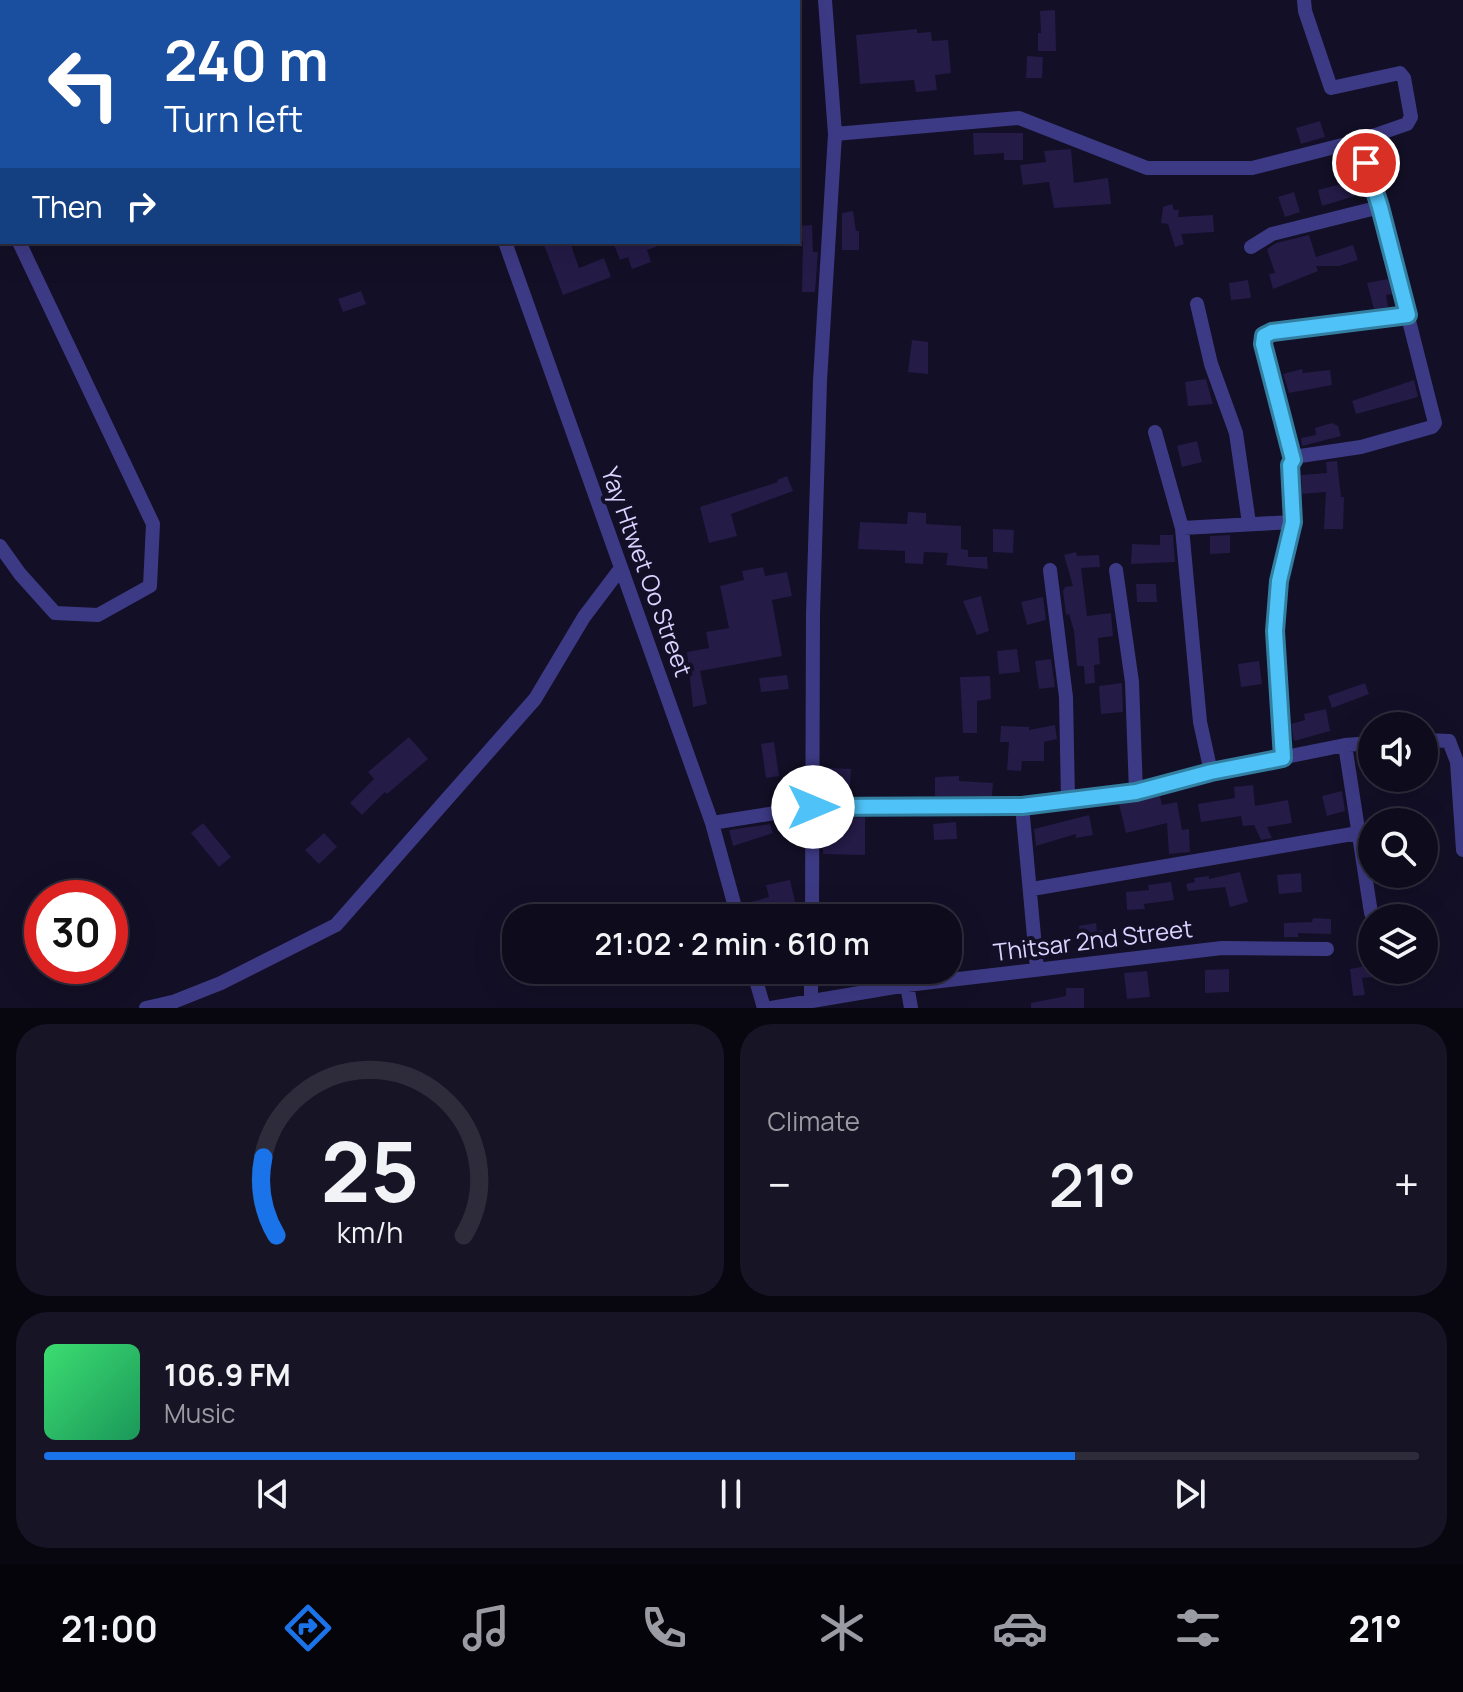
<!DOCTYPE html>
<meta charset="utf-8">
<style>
:root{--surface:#0e0b1c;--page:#171425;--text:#f1f3f6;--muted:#9b9ba3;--line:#2e2b3b;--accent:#1a73e8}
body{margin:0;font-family:Manrope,sans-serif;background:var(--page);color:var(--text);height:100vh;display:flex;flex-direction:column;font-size:30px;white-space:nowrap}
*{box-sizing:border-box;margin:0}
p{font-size:26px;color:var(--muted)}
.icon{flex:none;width:44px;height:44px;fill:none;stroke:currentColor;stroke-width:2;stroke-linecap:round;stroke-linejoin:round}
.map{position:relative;height:1008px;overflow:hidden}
.panel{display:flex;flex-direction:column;gap:16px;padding:16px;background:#08060f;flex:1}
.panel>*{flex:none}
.hud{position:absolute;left:0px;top:0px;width:800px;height:244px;box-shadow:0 8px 32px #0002,0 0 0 2px var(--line);background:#1a4fa0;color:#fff;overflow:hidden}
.tools{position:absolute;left:1358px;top:712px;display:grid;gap:16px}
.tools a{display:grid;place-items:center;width:80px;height:80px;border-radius:50%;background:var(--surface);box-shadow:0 8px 32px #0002,0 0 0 2px var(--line);font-size:40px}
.speed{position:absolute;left:24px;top:880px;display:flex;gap:16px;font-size:40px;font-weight:700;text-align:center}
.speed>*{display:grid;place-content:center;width:104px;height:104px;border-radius:50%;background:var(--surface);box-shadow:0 8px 32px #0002,0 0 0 2px var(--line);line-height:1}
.speed .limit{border:12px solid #d22;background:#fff;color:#111}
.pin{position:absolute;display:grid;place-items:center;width:68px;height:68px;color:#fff;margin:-34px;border:4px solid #fff;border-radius:50%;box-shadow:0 2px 8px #0007}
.me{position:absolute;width:88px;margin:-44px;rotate:90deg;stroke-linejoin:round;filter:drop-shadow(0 0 6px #0008)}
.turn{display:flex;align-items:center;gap:28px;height:168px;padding:0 32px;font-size:36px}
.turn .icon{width:104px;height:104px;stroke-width:2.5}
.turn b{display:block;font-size:56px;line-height:68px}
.then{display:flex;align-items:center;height:76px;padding:0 32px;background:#0003;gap:16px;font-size:30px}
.big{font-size:60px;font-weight:600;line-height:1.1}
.panel .card{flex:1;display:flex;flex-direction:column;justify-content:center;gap:12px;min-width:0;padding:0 28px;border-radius:32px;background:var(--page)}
.panel .dial{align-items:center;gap:0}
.dial svg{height:208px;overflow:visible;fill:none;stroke:var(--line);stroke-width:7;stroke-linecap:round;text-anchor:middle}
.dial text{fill:var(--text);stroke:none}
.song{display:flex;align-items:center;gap:24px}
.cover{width:96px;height:96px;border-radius:12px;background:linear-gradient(135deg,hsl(140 70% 55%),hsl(150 70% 35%))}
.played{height:8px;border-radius:4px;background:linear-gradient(90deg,var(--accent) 75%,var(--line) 75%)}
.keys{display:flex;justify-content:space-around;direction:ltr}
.heat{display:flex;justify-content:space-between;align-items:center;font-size:44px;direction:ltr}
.panel .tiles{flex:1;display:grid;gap:16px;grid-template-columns:1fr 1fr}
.card:last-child{grid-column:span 2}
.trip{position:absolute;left:502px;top:904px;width:460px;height:80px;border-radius:32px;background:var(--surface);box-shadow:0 8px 32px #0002,0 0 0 2px var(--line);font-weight:600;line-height:80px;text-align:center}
.menu{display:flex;height:128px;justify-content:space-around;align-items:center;background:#06040b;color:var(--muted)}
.menu .icon{width:56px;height:56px}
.menu .selected{color:var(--accent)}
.menu b{font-size:36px;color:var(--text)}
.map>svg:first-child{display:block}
.building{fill:#241b47}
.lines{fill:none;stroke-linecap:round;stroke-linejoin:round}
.street{stroke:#3d3a85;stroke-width:14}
.route-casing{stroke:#337fa1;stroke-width:20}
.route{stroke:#4fc3f7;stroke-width:14}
.labels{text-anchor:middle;stroke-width:8;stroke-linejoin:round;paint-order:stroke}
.street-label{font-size:24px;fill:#d9d4ff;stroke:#130f26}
</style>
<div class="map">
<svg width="1463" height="1008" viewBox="0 0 1463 1008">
<rect width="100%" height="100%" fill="#130f26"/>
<path class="building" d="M1055,10L1056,51H1038V33H1041L1040,11Z
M917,29V33L931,32L932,41L948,40L951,73L935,75L937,90L916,92L914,80L860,84L856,35Z
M1027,56L1043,57L1042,78H1026Z
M1320,121L1325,137L1301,144L1296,128Z
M973,133H1023V160H1004V153L974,155Z
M1071,149L1074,183L1108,178L1111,204L1054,208L1049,182L1023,185L1020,165L1046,162L1044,151Z
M1352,155L1365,193L1322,206L1318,190L1349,182L1341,158Z
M1294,192L1300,212L1285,217L1278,197Z
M1172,204L1174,210H1179L1178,217L1213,215L1214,232L1181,234L1184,244L1175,247L1168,224L1161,223L1163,207Z
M853,211L856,231H859V250H842V213Z
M812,225L813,252H818L815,292H802L803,241H798V226Z
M1309,235L1316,257L1353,245L1358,260L1339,266H1316L1318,271L1273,289L1269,274L1275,273L1267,249L1276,243Z
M543,242H570L579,268L604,258L611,277L563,295Z
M613,242H666V243L647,250L651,262L632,269L628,257L620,260Z
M1388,279L1392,294L1386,295L1388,307L1374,309L1367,283Z
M1248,280L1251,298L1231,300L1229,283Z
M361,291L366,304L343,312L338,299Z
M912,340L928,342V374L908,372Z
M1302,369L1303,373L1330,370L1332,385L1289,393L1283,374Z
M1206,379L1213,404L1188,406L1185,382Z
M1414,380L1418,397L1356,414L1352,401Z
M1332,423L1338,426L1341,436L1302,446L1301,438L1316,435L1315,428Z
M1197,441L1202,462L1182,467L1177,446Z
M1337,461L1341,497H1344L1343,529H1324L1326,492L1302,494L1301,475L1327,473L1326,462Z
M787,476L793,491L731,514L737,536L709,543L700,507L778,482L777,480Z
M908,512L926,513V524L961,526V549L968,550V557H987L988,569L946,565L948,553L924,552L923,564L905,563V551L858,549L860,522L907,524Z
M993,529L1014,530L1013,553L993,552Z
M1160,535H1173L1175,562L1131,564L1132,544L1160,545Z
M1230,535V553L1210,554V536Z
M1076,552L1077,556L1099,555L1100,567L1081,568L1087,616L1111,613L1113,636L1098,638L1100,664L1094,665L1095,683L1085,684L1084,666H1077L1074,631L1069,614L1066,615L1063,591L1065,587L1073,586L1064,555Z
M763,567L765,576L787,572L792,596L772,600L782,656L700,671L707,704L693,707L687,652L709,648L706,632L729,628L720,586L744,580L742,571Z
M1136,584H1156L1157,602H1137Z
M981,596L989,631L977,635L963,601Z
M1043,597L1046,620L1027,625L1021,602Z
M1017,649L1020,672L999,674L997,651Z
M1051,659L1055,687L1039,689L1035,661Z
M1259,661L1262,684L1241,687L1238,664Z
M787,675L789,689L761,692L759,678Z
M990,676L991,699L977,701V733H963L960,677Z
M1122,683L1123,712L1101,714L1099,686Z
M1365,683L1369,694L1332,708L1328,696Z
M1326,709L1330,731L1294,741L1291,724L1305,720L1304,714Z
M1055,725L1057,739L1044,742V761H1022L1021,771L1007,770L1009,742H1000L1001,726L1029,727V730Z
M409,737L428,759L387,794L385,792L362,815L350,803L374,779L368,772Z
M774,742L779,776L766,778L761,744Z
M830,768L851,769L850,786H845V789H829Z
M959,776V781L993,783L992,796H935V777Z
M1253,785L1255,806L1288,800L1292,823L1267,827L1272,838L1261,840L1254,825L1243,826L1241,816L1201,822L1198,804L1235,798L1234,787Z
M1342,791L1345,811L1327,816L1322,796Z
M1160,796L1162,805L1177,802L1182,830L1189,829L1190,852L1169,854L1167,823L1126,833L1119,804Z
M1089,815L1093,835L1076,838V834L1036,846L1034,829Z
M865,817V855L823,854L822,818Z
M956,822L957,839L934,840L933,824Z
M203,823L231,857L219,867L191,833Z
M770,824L773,833L733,846L729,830Z
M324,833L337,847L319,864L305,850Z
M1240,872L1248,902L1230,907L1225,887L1188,891L1186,884L1195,882L1194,878L1209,876V879Z
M1301,873L1302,892L1279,894L1277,875Z
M790,880L797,910L765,918H748L744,904L769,897L766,885Z
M1171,882L1174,900L1144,904L1145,909L1127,910L1126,892L1149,890L1148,885Z
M1313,918L1331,919V934L1298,933V937H1284V923L1312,922Z
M1096,923L1097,931L1102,930L1104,944L1081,948L1079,926Z
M1371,965L1373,977L1362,978L1365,995L1353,996L1350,969Z
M1229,969V992L1205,993V970Z
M835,970H864V982L851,984V981L836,982Z
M1147,971L1150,997L1127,999L1124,973Z
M1066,988H1084V1008H1031V1003L1066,996Z"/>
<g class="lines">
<path class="street" d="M422,0L423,2
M99,2L102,0
M0,65L2,63
M835,134L1019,118L1147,168H1252L1358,141L1407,124L1411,117L1404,78L1400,73L1331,88L1305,11L1304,0
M0,205L2,209
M505,242L712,823L738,918
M1251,247L1272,234L1380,207
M1197,304L1211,364L1236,433L1249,523
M1155,432L1182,528L1200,722L1211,772
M1293,460L1263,344L1264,336L1272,332L1408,315
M1182,528L1293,522
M0,546L20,574L55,613L98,615L150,586L153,524L19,242
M1050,570L1066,697L1068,799
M1116,570L1132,682L1136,792
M1424,740L1449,741L1457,762L1463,850
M1345,745L1371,913
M1283,758L1275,631L1279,581L1293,522L1290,465L1300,456L1361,447L1432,427L1435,423L1380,207L1358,141
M1022,806L1037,969
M712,823L813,807L1022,806L1136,792L1211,772L1345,745L1372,743
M1032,889L1358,833
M812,918L813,615L820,381L835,134L825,0
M753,970L764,1008
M907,985L911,1008
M811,1000V970
M146,1008L172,1002
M167,1008L168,1004L221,983L336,925L535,699L584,617L621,568
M771,1008L907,985L1222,948L1327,949"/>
</g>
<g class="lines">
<defs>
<path id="route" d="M813,807L1022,806L1136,792L1211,772L1283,758L1275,631L1279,581L1293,522L1290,465L1293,460L1263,344L1264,336L1272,332L1408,315L1380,207L1366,163"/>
</defs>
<use href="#route" class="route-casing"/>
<use href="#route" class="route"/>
</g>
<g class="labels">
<g class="street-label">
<text transform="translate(646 572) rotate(70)" y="8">Yay Htwet Oo Street</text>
<text transform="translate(1093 941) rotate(-7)" y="8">Thitsar 2nd Street</text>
</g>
</g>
</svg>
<div class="tools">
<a><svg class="icon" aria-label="sound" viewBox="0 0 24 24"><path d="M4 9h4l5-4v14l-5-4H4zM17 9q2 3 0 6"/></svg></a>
<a><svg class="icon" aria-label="search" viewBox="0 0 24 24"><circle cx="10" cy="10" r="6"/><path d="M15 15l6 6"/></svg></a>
<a><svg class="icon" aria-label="layers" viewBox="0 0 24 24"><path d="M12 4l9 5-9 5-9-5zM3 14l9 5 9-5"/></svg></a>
</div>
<div class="speed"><div class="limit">30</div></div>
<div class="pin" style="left:1366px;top:163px;background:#d93025"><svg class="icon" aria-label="arrive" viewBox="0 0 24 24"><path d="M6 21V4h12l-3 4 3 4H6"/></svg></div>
<svg class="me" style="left:813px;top:807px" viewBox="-20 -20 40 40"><circle r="19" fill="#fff"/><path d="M0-13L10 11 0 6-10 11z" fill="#4fc3f7"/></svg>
<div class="trip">21:02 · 2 min · 610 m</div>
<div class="hud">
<div class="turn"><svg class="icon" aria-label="left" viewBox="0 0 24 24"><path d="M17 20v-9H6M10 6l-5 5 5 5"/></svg><div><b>240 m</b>Turn left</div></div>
<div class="then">Then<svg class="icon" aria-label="right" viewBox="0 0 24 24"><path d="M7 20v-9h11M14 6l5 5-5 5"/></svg></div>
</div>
</div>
<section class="panel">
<div class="tiles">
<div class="card dial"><svg viewBox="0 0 100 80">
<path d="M14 69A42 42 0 1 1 86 69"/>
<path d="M14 69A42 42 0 0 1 9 39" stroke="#1a73e8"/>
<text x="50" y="56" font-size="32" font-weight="700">25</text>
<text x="50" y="72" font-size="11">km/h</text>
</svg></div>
<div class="card"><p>Climate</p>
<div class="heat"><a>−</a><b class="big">21°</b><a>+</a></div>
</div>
<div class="card">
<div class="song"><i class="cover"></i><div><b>106.9 FM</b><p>Music</p></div></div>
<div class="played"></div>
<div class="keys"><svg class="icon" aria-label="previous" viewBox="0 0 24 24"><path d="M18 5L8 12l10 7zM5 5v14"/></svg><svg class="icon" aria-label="pause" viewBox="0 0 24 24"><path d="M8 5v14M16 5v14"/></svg><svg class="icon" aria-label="next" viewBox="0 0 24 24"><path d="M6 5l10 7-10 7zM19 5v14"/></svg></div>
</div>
</div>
</section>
<nav class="menu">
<b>21:00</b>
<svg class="icon selected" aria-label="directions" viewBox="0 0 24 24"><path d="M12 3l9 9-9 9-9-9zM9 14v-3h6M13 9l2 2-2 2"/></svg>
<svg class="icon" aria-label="music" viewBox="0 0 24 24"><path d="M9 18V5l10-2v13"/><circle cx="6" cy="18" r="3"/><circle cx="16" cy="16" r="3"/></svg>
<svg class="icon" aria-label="phone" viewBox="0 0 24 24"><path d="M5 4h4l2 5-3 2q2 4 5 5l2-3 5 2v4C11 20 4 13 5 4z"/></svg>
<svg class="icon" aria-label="climate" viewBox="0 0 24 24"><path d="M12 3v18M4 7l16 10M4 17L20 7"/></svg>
<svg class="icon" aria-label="car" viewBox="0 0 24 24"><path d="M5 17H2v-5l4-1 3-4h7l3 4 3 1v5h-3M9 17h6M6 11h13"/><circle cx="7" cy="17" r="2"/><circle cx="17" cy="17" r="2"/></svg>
<svg class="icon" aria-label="filters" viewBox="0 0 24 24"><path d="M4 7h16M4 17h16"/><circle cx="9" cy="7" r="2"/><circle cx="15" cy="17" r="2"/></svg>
<b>21°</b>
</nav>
